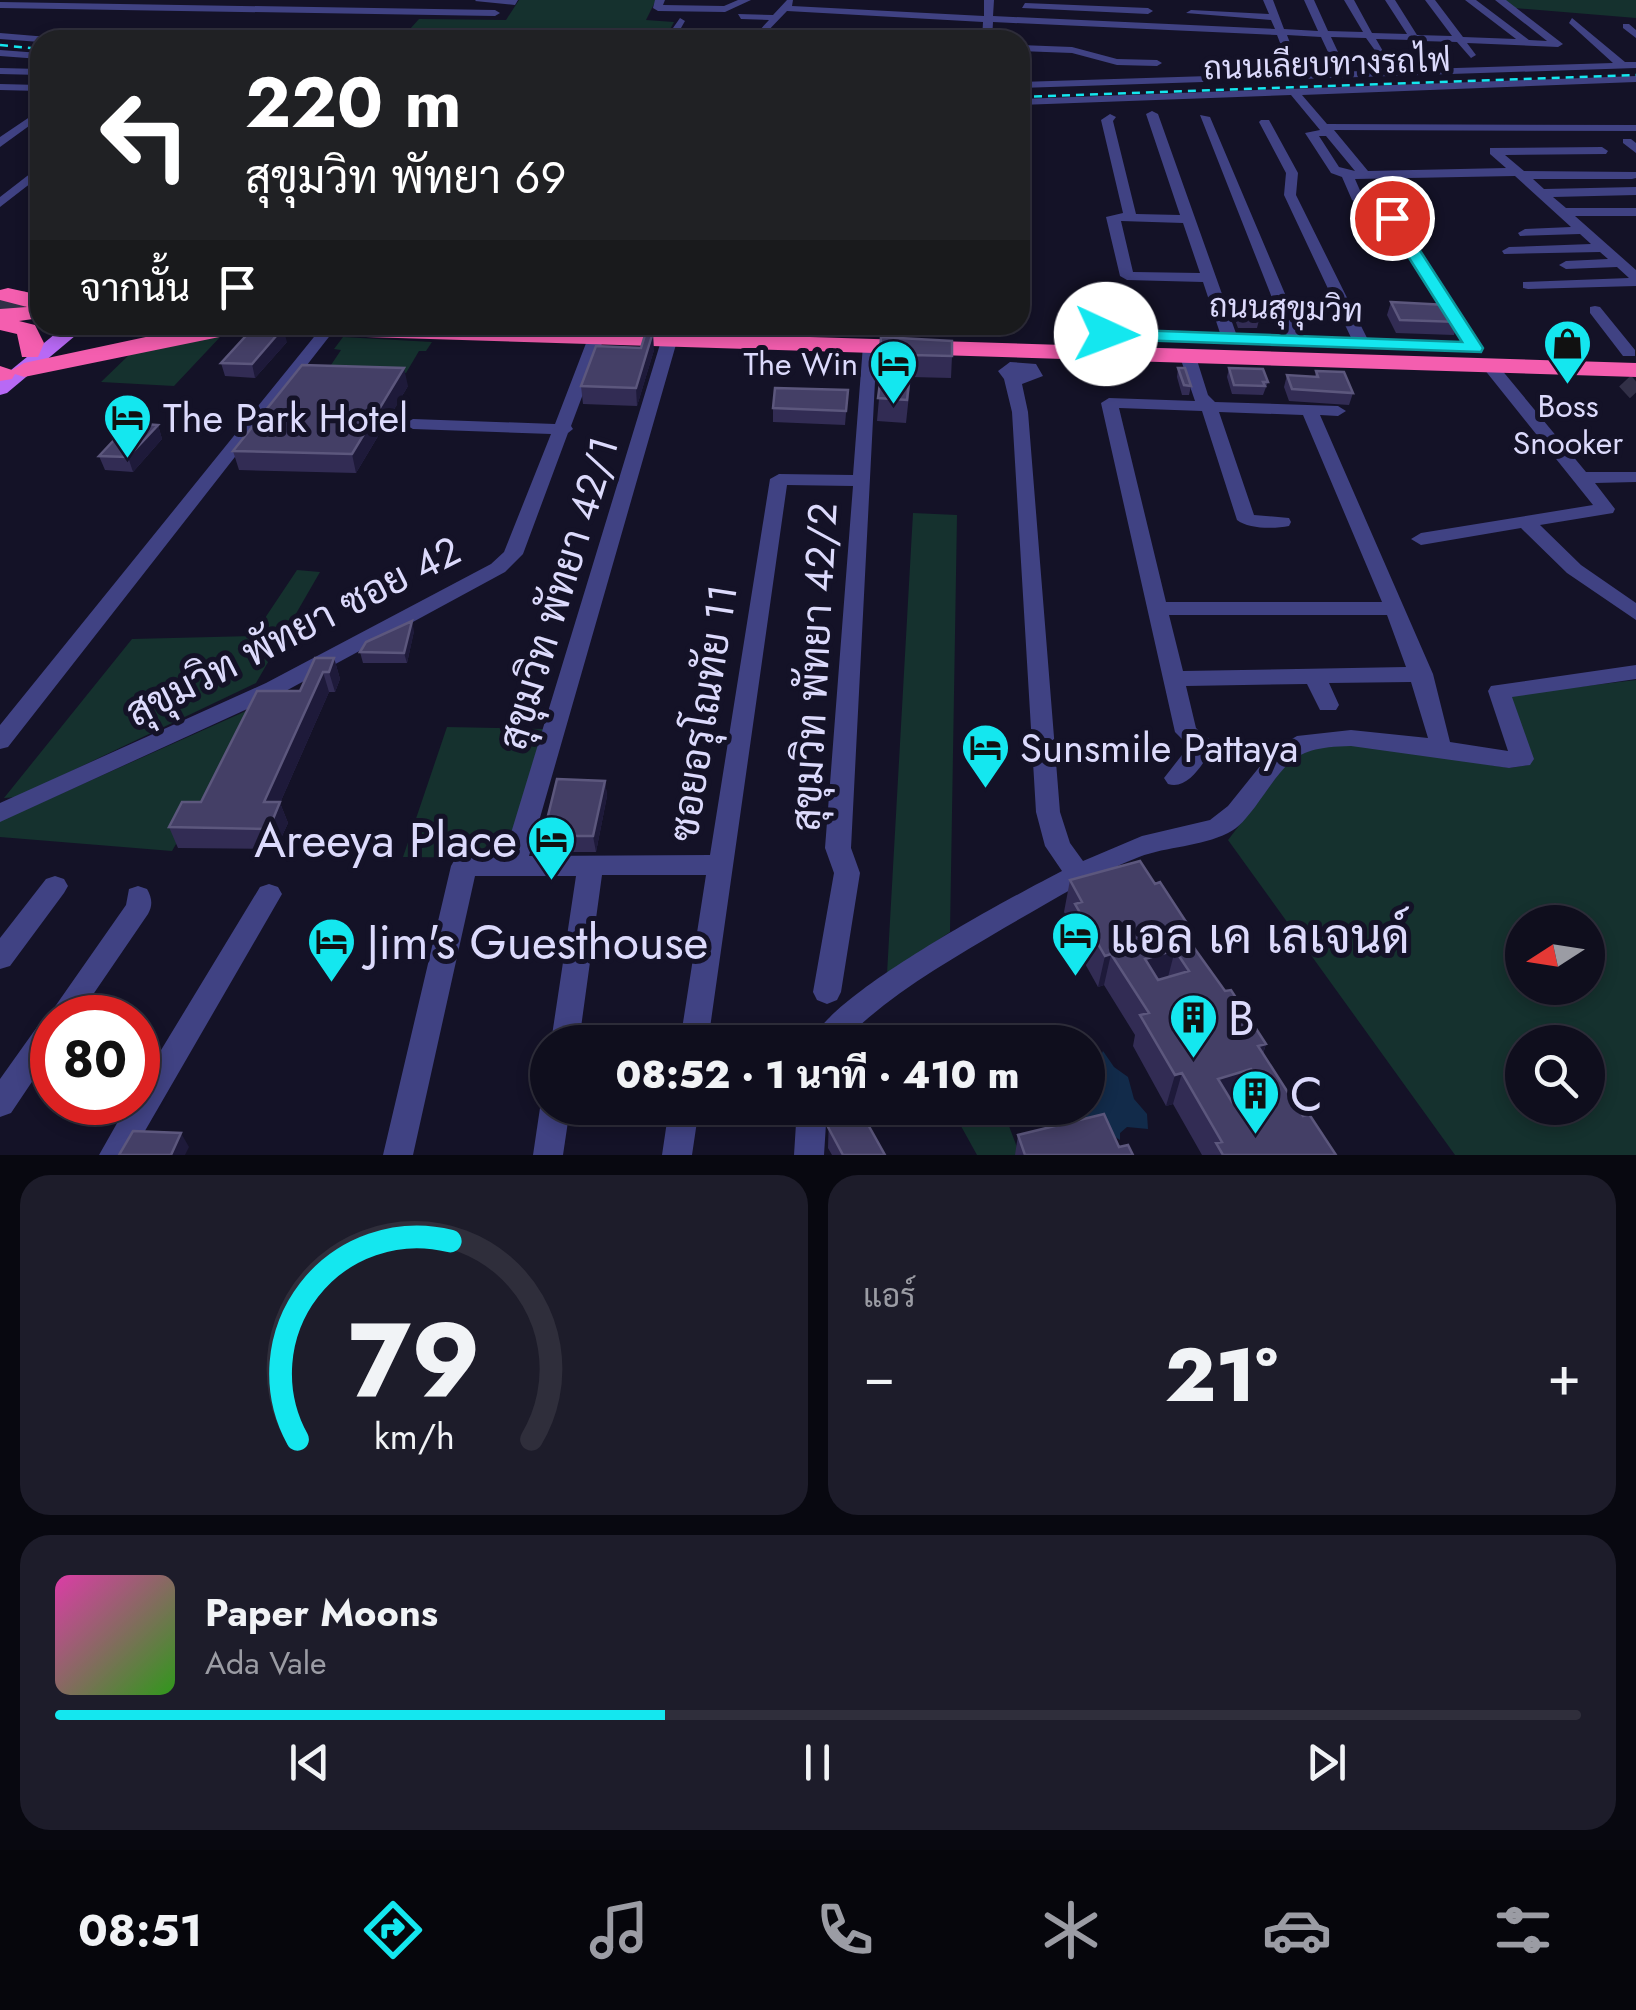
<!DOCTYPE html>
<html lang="th">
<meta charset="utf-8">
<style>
:root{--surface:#0f0e1d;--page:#1d1c2a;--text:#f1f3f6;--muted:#9b9ca4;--line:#2f2e3b;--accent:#14e7ef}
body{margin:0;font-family:Jost,Sarabun,sans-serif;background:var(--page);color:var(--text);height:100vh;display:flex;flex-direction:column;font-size:38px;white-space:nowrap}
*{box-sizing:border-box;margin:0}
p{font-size:32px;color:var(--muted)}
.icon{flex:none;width:55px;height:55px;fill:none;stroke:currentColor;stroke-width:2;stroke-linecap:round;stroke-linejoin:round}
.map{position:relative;height:1155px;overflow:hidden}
.drawer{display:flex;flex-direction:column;gap:20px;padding:20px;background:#080810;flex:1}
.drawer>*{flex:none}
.top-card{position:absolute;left:30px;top:30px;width:1000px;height:305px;border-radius:30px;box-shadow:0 5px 15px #0003,0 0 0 2px var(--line);background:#202124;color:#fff;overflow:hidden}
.needle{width:65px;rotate:258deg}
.fabs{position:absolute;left:1505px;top:905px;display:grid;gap:20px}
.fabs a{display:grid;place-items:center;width:100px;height:100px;border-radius:50%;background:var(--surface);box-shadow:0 5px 15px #0003,0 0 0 2px var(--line);font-size:50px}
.speed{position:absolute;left:30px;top:995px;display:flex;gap:20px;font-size:50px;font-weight:700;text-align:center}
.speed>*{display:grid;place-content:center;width:130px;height:130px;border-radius:50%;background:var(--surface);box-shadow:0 5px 15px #0003,0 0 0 2px var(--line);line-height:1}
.speed .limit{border:15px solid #d22;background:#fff;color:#111}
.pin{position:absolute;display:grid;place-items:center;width:85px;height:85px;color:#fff;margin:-42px;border:5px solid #fff;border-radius:50%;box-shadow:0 2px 10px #0007}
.me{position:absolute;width:110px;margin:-55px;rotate:92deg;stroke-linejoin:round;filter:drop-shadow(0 0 8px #0008)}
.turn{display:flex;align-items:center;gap:35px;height:210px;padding:0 50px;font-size:45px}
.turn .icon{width:130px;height:130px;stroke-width:2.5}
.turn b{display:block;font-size:70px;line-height:85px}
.then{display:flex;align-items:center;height:95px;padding:0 50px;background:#0003;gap:20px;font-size:38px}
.big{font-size:75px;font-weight:800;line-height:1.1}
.drawer .card{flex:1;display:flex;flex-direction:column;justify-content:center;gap:15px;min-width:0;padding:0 35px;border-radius:30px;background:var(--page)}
.drawer .dial{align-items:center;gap:0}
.dial svg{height:260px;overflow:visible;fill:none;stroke:var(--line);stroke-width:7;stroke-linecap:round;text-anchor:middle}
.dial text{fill:var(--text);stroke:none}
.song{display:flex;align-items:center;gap:30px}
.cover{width:120px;height:120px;border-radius:15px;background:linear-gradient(135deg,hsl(320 70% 55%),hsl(110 70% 35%))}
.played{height:10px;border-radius:5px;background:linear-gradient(90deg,var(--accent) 40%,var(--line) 40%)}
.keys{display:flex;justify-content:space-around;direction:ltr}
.heat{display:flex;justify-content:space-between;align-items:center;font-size:55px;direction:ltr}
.drawer .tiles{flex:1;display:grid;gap:20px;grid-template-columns:1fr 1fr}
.card:last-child{grid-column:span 2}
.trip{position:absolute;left:530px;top:1025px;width:575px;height:100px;border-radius:50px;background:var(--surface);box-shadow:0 5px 15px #0003,0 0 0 2px var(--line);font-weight:800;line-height:100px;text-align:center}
.menu{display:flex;height:160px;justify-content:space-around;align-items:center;background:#06060c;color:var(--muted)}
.menu .icon{width:70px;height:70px}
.menu .selected{color:var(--accent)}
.menu b{font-size:45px;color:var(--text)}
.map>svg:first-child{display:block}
.green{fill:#15312e;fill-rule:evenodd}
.water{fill:#122b4a}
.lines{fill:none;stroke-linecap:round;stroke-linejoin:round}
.minor-tunnel{stroke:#323047;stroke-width:16;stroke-dasharray:16 9;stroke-linecap:butt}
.highway-tunnel-far1{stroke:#323047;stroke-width:20;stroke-dasharray:20 10;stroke-linecap:butt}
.highway-tunnel{stroke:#323047;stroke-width:25;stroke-dasharray:25 12;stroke-linecap:butt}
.minor{fill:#404283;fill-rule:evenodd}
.major{fill:#b869f5;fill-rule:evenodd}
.highway{fill:#f45eaf;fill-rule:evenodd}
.rail{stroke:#14e7ef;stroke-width:2.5;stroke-dasharray:8 6;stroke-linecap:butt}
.wall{fill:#322c54}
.shaded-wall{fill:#1e1a3a}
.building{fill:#443f66;stroke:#5c577d;stroke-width:2.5;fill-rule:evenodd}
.route{fill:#14e7ef;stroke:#0d969b;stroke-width:2.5}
.labels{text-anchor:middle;stroke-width:10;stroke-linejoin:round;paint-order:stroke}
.far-street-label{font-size:32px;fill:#dcdafc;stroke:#141227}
.far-poi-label{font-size:32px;fill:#dcdafc;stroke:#141227;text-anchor:end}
.poi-label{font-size:40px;fill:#dcdafc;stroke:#141227;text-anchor:start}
.street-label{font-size:40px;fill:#dcdafc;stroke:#141227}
.near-poi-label{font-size:48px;fill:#dcdafc;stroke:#141227;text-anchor:start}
</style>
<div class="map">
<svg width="1636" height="1155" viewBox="0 0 1636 1155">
<rect width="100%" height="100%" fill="#141227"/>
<path class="green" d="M519,0H656L646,20L674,22L665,39L695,40H512L518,31L410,29L419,19L506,20Z
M1504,0H1636V18L1515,8Z
M222,335L174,386L101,382L130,354Z
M343,337L432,342L426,351H419L406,373L327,371L341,350L334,349Z
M913,513L957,515L950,932L887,974Z
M297,570L320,572L256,683L17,797L4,798L132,639L253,636Z
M1636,680V1155H1455L1228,840L1294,754L1331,740L1510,768L1528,765L1508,695ZM1522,922H1588V988H1522ZM1522,1042H1588V1108H1522Z
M255,707L172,851L0,837V821Z
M447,727L543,729L505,858L403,857Z
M951,1108H1002L1020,1155H977Z"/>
<path class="water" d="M1103,1051L1114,1067L1128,1077L1134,1099L1147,1114L1148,1129L1127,1127L1120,1133V1140L1086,1118L1064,1117L1054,1108H1088V1067L1097,1063Z"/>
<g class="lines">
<path class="minor-tunnel" d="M1625,381L1636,393"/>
<path class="highway-tunnel-far1" d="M0,303L40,304"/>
<path class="highway-tunnel" d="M0,303L40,304"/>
<path class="minor" d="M518,0L515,5L475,1L476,0Z
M655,0H665L663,5L724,6L738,0H751L725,12L658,11L653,8Z
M787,0H793L792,6L984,16V0H994L993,16L1275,29L1271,20L1186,13L1191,10L1269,14L1263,0H1273L1284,29L1318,31L1304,0H1314L1328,31L1363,32L1344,0H1354L1372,33L1407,34L1385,0H1395L1417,35L1452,36L1425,0H1435L1463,37L1516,39L1465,0H1476L1529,40L1547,41L1495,0H1506L1563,44L1558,47L1467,43L1476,55L1471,58L1457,42L1421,41L1429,53L1424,56L1411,40L1376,39L1384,53L1379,56L1366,38L1331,37L1338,52L1333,55L1328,52L1321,37L1287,35L1292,48L1287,51L1282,48L1277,35L993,22L992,40H982L983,22L787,11L759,40L666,38L680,18L685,21L677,35L756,34L769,20L741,19L738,14L773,15Z
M0,2L495,10L500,13L495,16L0,8Z
M1025,3L1148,8L1153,11L1148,14L1022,8Z
M1572,18L1625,62H1636V68L1020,88V82L1613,63L1569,23Z
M1623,24H1629L1636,30V38L1623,28Z
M207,29L466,34L471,37L466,40L204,34Z
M0,33L48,37L53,40L40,42L0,39Z
M1020,45L1072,47L1117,59L1157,60L1162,63L1157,66L1117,65L1072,53L1020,51Z
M0,50L40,53V59L0,56Z
M0,68L40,69V75L0,74Z
M1636,76V82L1302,95L1327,124L1636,125V131L1334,130L1368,171L1506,168L1490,154V148L1602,147L1608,151L1606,154L1505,155L1524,171L1636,172V178L1632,179H1533L1544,189L1636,187V195L1553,197L1566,208H1636V216H1575L1636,270V286L1528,289L1523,288V282L1629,278L1617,267L1566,269L1559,265L1566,261L1608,259L1600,252L1504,254L1502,251L1509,247L1591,244L1580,234L1520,236L1518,233L1525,229L1571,227L1515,176L1355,179L1362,195L1397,215L1482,348L1474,353L1466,348L1387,221L1352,200L1342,177L1331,173L1305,133L1320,130L1291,95L1020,105V99ZM1319,136H1326L1355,171L1339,167Z
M0,84L40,85V91L0,90Z
M40,110V118L0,147V137Z
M1152,111L1158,114L1238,339L1235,342L1230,344L1222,339L1203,282L1127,280L1120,276L1106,217L1123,213L1101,120L1110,114L1116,117L1113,121L1136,214L1180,215L1146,114ZM1121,221L1183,223L1200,273L1133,272Z
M1200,115L1210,117L1305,341L1302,344H1292L1289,341Z
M1261,120H1269L1298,173L1296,195L1370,344L1368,347L1362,349L1354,344L1284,195L1286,173L1259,122Z
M1623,139H1631L1636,143V153L1623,143Z
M40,166V176L0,207V197Z
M1595,306L1600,307L1635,350V356H1623L1590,313V307Z
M327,325L332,327V333L8,747L0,749V725L322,327Z
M937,325H953V328L945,333L940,331Z
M596,333L604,338L571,426L573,429L568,433L523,554L505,572L282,693L0,822V803L266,683L491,564L504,552L551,434L413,429L404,424L413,419L555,424L588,338Z
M669,336L677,341L529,856L710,855L770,479L779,474L853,475L863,345L865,342H877L851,848L860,873L841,992L837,1000L827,1004L817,1000L813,992L834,873L825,848L853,486L787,485L708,1042H680L706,875H602L579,1042H551L576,876H475L413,1155H383L451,866L455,859L504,856L661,341Z
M1188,352L1196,357L1208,395L1215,402L1338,406L1346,411L1338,416L1320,415L1433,674L1450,742L1508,751L1488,691L1491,686L1636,665V679L1512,697L1534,759L1530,765L1509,768L1351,746C1291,747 1288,762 1255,807C1247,817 1239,828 1228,833C1200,847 1168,846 1139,857C1092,875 1048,903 1004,928C949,961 887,995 843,1042H811C831,993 1010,898 1062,871L1045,846L1036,812L1012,412L1004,379L998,371L1010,362L1036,364L1043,376L1022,384L1028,412L1060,812L1070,843L1083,861L1142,836L1210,820L1228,806L1273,750L1297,736L1351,730L1428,738L1411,682L1329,683L1339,705L1336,710H1320L1307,684L1186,686L1196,728L1215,744C1205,760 1189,791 1168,784L1164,778L1189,746L1175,732L1101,403L1109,398L1195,401L1180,357ZM1119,408L1202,411L1237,520C1248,529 1274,529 1289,526L1291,522L1289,518L1254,515L1219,412L1303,415L1382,602H1166ZM1169,615H1387L1406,667L1183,671Z
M1490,361L1496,363L1586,472H1636V482L1595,483L1615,509L1613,513L1540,525L1581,565L1636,603V620L1567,573L1521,528L1421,545L1411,539L1421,533L1593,505L1484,369L1482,366Z
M55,876L64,879L68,886L64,893L10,966L0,969V938L46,879Z
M269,884L278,887L282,894L131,1155H99L129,1102H138V1088L260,887Z
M138,886L147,889C152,898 153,905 148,914L77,1018H52V1052L11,1113L0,1117V1079L42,1020L47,1018L126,905L129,889Z
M548,1097V1108H570L563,1155H533L540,1108Z
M669,1108H699L692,1155H662Z
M797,1108H827L824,1155H794Z"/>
<path class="major" d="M66,325H88L7,393L0,395V379Z"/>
<path class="highway" d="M8,288L40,295V318L19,321L35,325L44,343L38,357H22L17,334L0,330V309L27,307L0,300V290Z
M202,325H432L1636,363V377L239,333L24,377L15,374L12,379L0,381V366L12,370L24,363Z"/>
<path class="rail" d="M0,45L40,49
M1020,97L1636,75"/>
</g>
<path class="wall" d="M1391,302L1458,322L1454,335L1396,333L1387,315Z
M1235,306L1259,320L1257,328H1238L1233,314Z
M881,337L952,356L951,378L911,377L906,423L877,421L881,376H879Z
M287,342L255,378L225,376L221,363Z
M641,348L654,350L637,406L583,404L581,386Z
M1178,368L1191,386L1189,395H1182L1177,377Z
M1229,368L1268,382L1263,395L1232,394L1227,377Z
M1316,371L1353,393L1349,405L1289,401L1284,387L1287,375L1315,377Z
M408,386L356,473L239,470L233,451Z
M848,390L845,425L773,422V408Z
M158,425L162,439L133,472L105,470L99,456Z
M414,631L407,663H363L360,652Z
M334,658L340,679L335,692H329L280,803L288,823L276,849L178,848L169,827L201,802L300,691Z
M605,781L607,796L596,852H546L543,836Z
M1070,880L1155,884L1190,928L1188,938L1225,991L1266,1044L1263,1054L1303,1116L1336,1155H1202L1173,1104L1166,1106L1133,1046L1135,1035L1104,985L1098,987L1069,935L1071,924L1064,912Z
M829,1116L861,1124L885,1155H832L828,1148Z
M1018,1135L1119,1147L1133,1155H1015Z"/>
<path class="shaded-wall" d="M283,328L287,342L255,378L252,364Z
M653,332L654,350L637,406L636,388Z
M404,368L408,386L356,473L352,454Z
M158,425L162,439L133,472L128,457Z
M412,621L414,631L407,663L404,653Z
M334,658L340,679L335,692L329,672Z
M323,672L329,692L280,803L288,823L276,849L269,829L264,802Z
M605,781L607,796L596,852L593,836Z
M1175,950L1167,981L1138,990L1145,959Z
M1111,954L1104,985L1098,987L1105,956Z
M1266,1044L1255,1075L1251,1069L1241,1100L1208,1110L1218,1079L1258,1046Z
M1182,1073L1173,1104L1166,1106L1175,1075Z
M181,1133L189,1147L185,1155H171Z"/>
<path class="building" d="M1391,302L1447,305L1458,322L1400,320Z
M1235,306H1254L1259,320L1240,319Z
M254,327L283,328L252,364L221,363Z
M646,332H653L636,388L581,386L596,346L641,348Z
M881,337L952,341V356L912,355L907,400L878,398L884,354H880Z
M302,365L404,368L352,454L233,451Z
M1178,368H1185L1191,386L1184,385Z
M1229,368L1263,369L1268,382H1263L1265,386L1234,385Z
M1316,371L1344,372L1353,393L1292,389L1287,375L1318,377Z
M775,388L848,390L846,411L773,408Z
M130,423L158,425L128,457L99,456Z
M412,621L404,653L360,652L366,642Z
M315,658H334L329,672H323L264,802H280L269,829L169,827L182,802H201L257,691H300Z
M557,779L605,781L593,836H543Z
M1140,861L1155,884L1160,882L1190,928L1182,931L1225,991L1231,990L1266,1044L1258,1046L1303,1116L1309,1114L1336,1155H1223L1216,1143L1222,1142L1182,1073L1175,1075L1140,1015L1149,1013L1111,954L1105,956L1075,904L1082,902L1070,880ZM1175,950L1189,971L1158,980L1145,959ZM1251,1069L1266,1091L1232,1102L1218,1079Z
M846,1108H852L861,1124L866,1121L885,1155H843L828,1127L829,1116Z
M1104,1114L1119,1147L1128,1145L1133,1155H1025L1018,1135Z
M133,1131L181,1133L171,1155H119Z"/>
<path class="route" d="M1386,215H1397L1483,348L1481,352L1106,339L1097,334L1106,329L1462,342L1384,218Z"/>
<defs>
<symbol id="shop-pin" viewBox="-11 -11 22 30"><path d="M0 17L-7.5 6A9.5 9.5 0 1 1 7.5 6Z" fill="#14e7ef" stroke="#141227"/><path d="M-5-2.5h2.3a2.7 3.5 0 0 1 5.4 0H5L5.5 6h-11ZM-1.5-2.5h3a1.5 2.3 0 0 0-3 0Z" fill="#111"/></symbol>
<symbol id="hotel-pin" viewBox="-11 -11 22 30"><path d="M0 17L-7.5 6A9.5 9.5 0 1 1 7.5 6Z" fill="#14e7ef" stroke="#141227"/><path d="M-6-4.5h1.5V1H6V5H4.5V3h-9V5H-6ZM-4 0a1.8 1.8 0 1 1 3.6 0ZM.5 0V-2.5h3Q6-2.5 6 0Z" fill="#111"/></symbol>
<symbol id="building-pin" viewBox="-11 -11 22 30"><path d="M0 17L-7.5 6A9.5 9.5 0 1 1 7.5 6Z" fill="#14e7ef" stroke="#141227"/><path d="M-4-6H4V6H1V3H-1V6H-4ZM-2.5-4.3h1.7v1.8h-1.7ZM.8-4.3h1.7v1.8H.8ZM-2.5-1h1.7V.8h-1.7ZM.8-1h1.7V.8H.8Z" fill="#111"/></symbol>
</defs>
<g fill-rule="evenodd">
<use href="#shop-pin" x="1540" y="316" width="55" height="75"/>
<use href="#hotel-pin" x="866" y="336" width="55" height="75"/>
<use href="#hotel-pin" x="100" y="390" width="55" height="75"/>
<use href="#hotel-pin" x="958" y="720" width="55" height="75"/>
<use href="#hotel-pin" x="524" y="812" width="55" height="75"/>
<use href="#hotel-pin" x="1048" y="908" width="55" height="75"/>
<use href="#hotel-pin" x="304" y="914" width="55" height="75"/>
<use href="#building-pin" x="1166" y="990" width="55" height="75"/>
<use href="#building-pin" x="1228" y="1066" width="55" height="75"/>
</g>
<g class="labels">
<g class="far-street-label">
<text transform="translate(1327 64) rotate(-2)" y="11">ถนนเลียบทางรถไฟ</text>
<text transform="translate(1286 308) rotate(2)" y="11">ถนนสุขุมวิท</text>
</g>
<g class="far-poi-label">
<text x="858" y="375">The Win</text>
<text x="1568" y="417" text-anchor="middle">Boss<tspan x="1568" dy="37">Snooker</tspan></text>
</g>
<g class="poi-label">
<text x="163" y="432">The Park Hotel</text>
<text x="1020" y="762">Sunsmile Pattaya</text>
</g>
<g class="street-label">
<text transform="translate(558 593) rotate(-73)" y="14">สุขุมวิท พัทยา 42/1</text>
<text transform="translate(293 631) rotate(-27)" y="14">สุขุมวิท พัทยา ซอย 42</text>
<text transform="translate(814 667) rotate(-87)" y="14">สุขุมวิท พัทยา 42/2</text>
<text transform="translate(703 713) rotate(-81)" y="14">ซอยอรุโณทัย 11</text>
</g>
<g class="near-poi-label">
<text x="517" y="857" text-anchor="end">Areeya Place</text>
<text x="1110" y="953">แอล เค เลเจนด์</text>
<text x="367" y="959">Jim's Guesthouse</text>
<text x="1228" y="1035">B</text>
<text x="1290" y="1111">C</text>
</g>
</g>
</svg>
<div class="fabs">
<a><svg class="needle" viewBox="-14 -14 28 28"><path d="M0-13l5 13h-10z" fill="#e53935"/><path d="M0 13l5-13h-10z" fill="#9b9ca4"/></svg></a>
<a><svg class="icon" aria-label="search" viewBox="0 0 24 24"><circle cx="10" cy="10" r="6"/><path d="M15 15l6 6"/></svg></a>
</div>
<div class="speed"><div class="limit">80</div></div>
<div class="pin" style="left:1392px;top:218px;background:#d93025"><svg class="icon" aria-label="arrive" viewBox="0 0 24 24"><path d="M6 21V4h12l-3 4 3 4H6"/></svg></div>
<svg class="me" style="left:1106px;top:334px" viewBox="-20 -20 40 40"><circle r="19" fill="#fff"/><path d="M0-13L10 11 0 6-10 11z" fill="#14e7ef"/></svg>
<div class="trip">08:52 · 1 นาที · 410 m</div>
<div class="top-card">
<div class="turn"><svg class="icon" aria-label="left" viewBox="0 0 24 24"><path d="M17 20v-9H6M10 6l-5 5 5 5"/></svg><div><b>220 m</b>สุขุมวิท พัทยา 69</div></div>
<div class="then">จากนั้น<svg class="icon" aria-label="arrive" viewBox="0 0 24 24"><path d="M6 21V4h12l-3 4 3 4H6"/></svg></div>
</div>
</div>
<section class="drawer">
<div class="tiles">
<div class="card dial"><svg viewBox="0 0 100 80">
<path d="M14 69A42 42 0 1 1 86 69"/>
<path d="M14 69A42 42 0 0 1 61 8" stroke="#14e7ef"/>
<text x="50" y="56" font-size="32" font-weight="700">79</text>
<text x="50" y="72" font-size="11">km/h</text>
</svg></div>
<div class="card"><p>แอร์</p>
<div class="heat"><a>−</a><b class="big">21°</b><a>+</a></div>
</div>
<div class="card">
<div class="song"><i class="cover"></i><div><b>Paper Moons</b><p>Ada Vale</p></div></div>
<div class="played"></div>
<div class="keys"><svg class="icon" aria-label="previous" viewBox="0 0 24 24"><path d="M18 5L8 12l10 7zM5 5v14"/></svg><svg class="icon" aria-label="pause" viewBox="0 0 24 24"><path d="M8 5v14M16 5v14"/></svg><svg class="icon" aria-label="next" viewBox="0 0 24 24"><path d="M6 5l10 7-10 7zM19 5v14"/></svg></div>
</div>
</div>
</section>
<nav class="menu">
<b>08:51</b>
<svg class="icon selected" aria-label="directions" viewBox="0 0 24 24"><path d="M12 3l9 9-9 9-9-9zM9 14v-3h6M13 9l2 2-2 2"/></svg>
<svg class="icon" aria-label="music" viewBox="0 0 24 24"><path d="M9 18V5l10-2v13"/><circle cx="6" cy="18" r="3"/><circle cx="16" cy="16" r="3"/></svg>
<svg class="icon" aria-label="phone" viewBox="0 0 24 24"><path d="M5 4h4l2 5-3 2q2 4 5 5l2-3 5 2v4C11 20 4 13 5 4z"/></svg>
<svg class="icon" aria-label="climate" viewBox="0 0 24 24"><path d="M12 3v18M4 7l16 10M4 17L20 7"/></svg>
<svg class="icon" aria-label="car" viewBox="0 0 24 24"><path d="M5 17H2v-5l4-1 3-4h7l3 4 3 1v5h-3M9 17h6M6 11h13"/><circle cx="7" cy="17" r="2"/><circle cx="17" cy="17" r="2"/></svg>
<svg class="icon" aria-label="filters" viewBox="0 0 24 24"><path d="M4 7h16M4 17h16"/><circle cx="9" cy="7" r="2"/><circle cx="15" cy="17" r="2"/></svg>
</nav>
